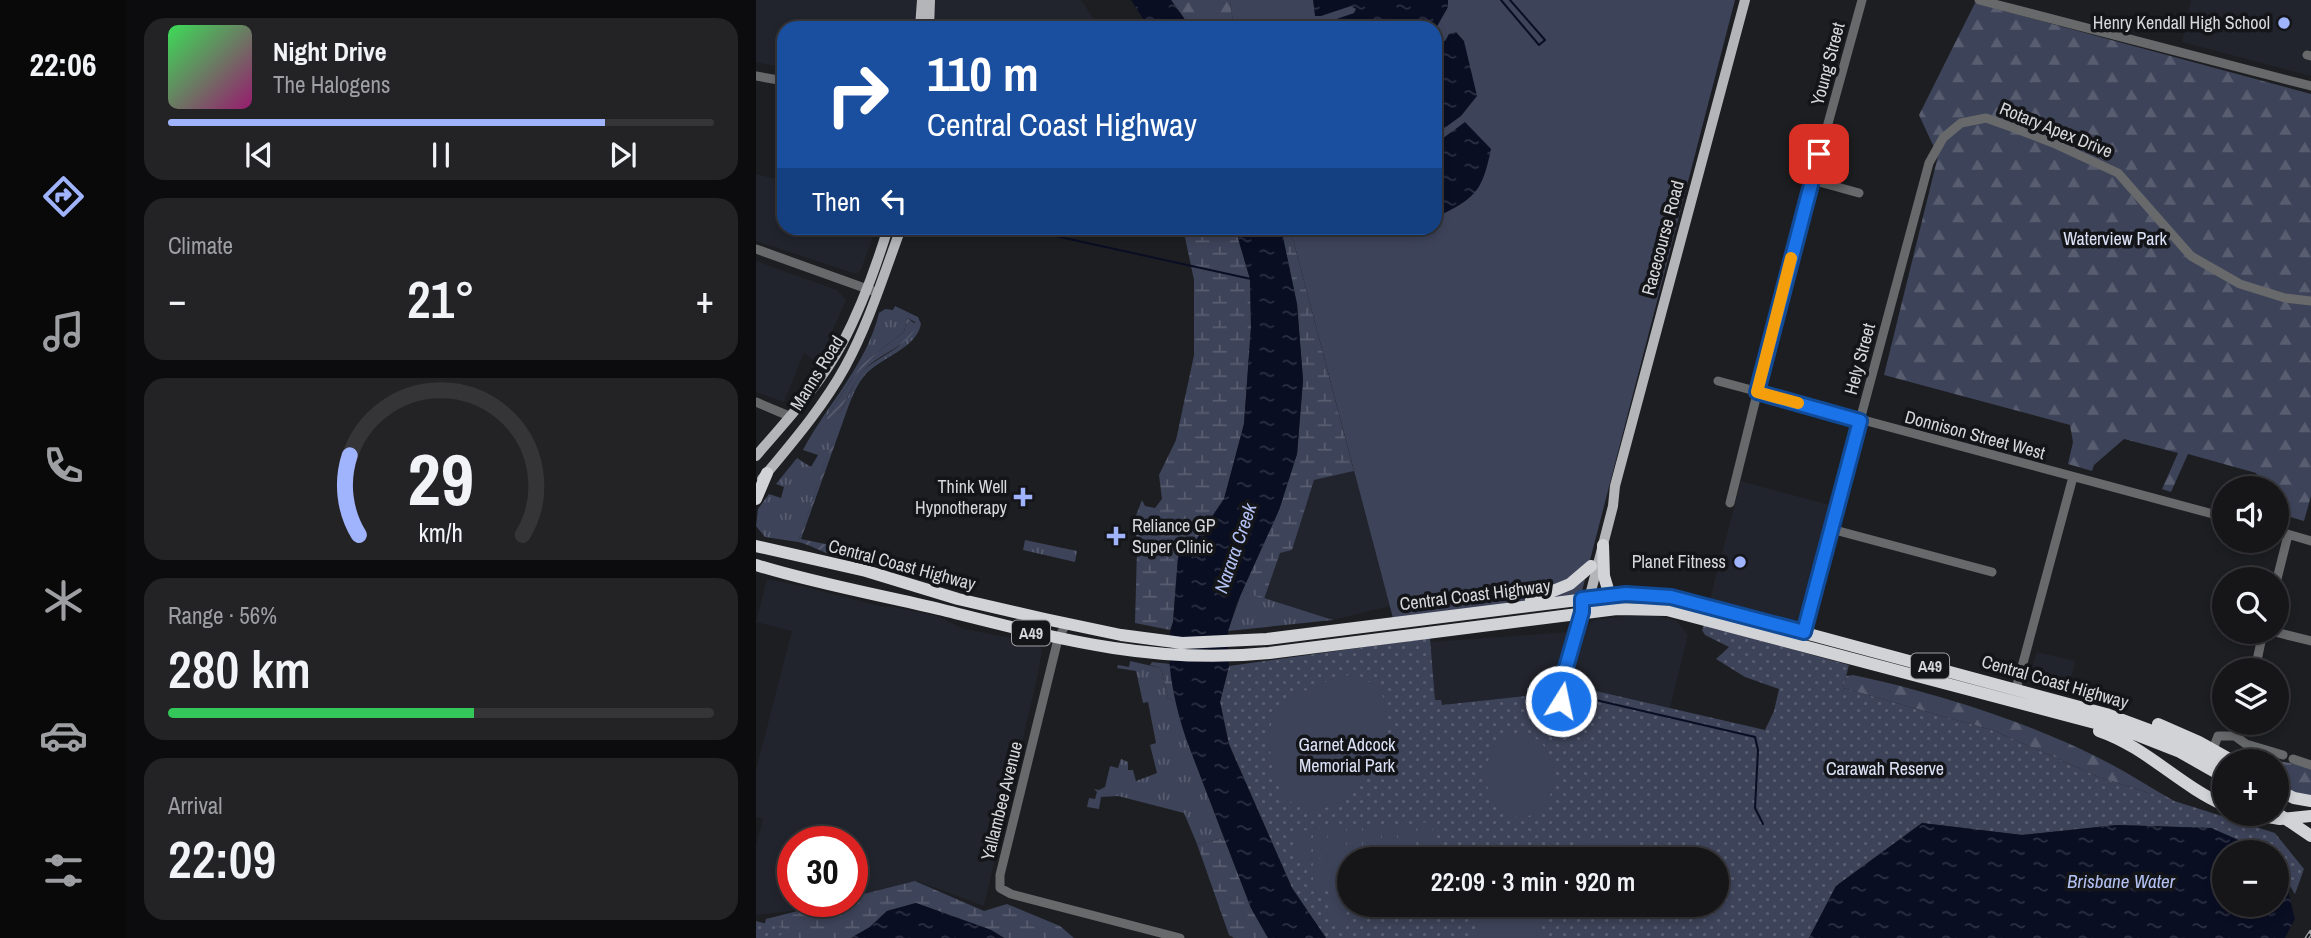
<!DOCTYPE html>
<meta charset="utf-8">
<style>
:root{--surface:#161619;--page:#232326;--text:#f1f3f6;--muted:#9e9fa2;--line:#353538;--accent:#a0b3fd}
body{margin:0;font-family:"Archivo Narrow",sans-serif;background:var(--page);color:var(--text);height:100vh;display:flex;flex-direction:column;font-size:26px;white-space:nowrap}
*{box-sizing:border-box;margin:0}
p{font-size:23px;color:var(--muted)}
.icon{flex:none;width:38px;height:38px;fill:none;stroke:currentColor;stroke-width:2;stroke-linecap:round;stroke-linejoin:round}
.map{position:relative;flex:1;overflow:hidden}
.details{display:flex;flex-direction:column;gap:18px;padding:18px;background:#0c0c0e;width:630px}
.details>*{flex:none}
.banner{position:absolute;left:21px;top:21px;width:665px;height:214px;border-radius:21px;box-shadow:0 4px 10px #0003,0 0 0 2px var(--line);background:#1a4fa0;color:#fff;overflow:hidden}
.fabs{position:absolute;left:1456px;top:476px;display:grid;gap:14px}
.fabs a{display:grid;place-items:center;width:77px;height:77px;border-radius:50%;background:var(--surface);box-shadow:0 4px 10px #0003,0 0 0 2px var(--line);font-size:35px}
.speed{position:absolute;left:21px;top:826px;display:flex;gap:14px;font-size:35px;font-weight:700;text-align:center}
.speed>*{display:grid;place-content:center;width:91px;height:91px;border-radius:50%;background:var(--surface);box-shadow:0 4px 10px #0003,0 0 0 2px var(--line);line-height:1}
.speed .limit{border:10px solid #d22;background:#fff;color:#111}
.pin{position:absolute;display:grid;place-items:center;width:60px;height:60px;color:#fff;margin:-30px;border-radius:14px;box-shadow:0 4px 10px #0006}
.me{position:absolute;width:77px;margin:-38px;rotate:10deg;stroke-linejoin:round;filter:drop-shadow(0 0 5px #0008)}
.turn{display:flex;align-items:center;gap:24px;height:147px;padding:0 35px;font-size:32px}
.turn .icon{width:91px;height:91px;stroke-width:2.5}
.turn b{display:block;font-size:49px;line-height:60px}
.then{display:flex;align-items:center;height:66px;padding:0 35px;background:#0003;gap:14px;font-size:26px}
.big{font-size:52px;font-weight:600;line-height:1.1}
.details .tile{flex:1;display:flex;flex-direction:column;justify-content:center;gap:10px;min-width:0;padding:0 24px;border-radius:21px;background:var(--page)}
.details .dial{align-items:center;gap:0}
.dial svg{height:182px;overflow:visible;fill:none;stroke:var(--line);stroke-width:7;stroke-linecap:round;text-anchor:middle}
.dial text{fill:var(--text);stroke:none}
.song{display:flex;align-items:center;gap:21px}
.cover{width:84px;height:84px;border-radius:10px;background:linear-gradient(135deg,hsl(130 70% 55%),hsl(320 70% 35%))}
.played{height:7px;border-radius:4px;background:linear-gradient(90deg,var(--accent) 80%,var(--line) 80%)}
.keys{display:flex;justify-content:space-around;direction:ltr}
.heat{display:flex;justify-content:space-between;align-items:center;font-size:38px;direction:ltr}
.charge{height:10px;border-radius:5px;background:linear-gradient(90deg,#34c759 56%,var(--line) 0)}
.trip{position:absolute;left:581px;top:847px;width:392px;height:70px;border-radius:35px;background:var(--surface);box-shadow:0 4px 10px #0003,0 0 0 2px var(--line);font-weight:600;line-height:70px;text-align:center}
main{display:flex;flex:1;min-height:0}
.dock{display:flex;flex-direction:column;width:126px;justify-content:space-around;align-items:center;background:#09090a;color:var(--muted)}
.dock .icon{width:49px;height:49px}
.dock .active{color:var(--accent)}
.dock b{font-size:32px;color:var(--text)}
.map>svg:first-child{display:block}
.built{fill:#22242d}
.grass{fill:url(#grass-tufts);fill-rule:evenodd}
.forest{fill:url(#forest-firs)}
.wetland{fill:url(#wetland-marsh)}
.park{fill:url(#park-dots);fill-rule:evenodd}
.garden{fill:url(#garden-furrows)}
.pitch{fill:#3d4359}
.water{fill:url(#water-ripples)}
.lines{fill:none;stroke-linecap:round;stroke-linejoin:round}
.stream{stroke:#0a0e23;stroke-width:2}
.minor{stroke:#68696b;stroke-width:9}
.major{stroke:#b4b5b8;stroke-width:10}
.highway{stroke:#d2d3d7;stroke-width:12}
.rail-casing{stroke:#a3a4a6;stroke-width:4.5}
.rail{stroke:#141518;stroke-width:2;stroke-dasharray:5;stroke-linecap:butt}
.highway-bridge{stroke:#d2d3d7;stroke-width:12}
.route-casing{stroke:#114b97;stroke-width:18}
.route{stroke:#1a73e8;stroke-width:12}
.slow{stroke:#f59e0b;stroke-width:12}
.poi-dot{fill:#a0b3fd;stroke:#141518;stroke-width:2.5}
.labels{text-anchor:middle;stroke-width:7;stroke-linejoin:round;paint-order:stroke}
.shield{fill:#141518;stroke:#9c9ea0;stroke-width:2}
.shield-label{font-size:16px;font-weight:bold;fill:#d7d8da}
.poi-label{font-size:18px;fill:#d7d8da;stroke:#141518;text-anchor:end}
.street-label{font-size:18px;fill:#d7d8da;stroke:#141518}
.park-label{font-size:18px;fill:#dce2f7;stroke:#141518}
.water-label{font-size:19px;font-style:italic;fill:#b3c1f3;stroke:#141518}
</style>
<main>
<nav class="dock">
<b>22:06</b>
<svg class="icon active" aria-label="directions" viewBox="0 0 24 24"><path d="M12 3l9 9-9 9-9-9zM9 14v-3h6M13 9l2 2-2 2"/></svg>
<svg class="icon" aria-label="music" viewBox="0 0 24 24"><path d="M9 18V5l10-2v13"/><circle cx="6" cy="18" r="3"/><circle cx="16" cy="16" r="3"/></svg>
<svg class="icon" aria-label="phone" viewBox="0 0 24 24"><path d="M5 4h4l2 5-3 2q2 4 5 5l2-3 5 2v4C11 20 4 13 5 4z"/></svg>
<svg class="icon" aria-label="climate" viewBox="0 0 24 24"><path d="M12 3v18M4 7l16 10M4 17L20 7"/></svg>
<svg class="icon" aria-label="car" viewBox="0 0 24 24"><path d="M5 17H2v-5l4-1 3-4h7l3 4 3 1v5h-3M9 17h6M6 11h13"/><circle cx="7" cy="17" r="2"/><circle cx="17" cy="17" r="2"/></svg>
<svg class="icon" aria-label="filters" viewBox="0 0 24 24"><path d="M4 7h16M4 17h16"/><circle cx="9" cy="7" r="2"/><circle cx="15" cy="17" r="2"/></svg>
</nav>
<section class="details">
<div class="tile">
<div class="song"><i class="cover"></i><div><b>Night Drive</b><p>The Halogens</p></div></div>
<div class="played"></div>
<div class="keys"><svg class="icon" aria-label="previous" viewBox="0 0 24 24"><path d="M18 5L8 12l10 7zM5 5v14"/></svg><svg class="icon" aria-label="pause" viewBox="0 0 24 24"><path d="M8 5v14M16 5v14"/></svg><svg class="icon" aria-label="next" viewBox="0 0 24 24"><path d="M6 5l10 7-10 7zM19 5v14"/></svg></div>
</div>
<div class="tile"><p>Climate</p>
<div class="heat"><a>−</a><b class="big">21°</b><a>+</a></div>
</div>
<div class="tile dial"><svg viewBox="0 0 100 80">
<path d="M14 69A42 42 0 1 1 86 69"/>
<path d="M14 69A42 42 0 0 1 10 34" stroke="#a0b3fd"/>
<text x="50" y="56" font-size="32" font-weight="700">29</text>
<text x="50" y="72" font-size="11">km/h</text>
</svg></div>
<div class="tile"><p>Range · 56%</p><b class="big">280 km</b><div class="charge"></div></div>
<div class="tile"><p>Arrival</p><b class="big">22:09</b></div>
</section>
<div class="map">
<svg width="1555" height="938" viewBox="0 0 1555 938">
<defs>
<pattern id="grass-tufts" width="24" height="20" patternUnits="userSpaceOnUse" patternTransform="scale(1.75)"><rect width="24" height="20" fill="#3d4359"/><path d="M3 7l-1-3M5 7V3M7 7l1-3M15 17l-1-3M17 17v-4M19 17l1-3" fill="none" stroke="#585d70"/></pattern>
<pattern id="forest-firs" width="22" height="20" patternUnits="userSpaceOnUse" patternTransform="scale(1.75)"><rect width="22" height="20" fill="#3d4359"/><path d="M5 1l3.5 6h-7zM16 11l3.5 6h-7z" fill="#585d70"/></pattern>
<pattern id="wetland-marsh" width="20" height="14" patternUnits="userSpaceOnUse" patternTransform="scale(1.75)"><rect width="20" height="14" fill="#3d4359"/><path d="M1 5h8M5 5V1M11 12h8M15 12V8" fill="none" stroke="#585d70"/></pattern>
<pattern id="park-dots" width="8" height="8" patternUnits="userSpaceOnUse" patternTransform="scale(1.75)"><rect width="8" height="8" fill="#3d4359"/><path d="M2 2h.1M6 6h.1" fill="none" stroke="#585d70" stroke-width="1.8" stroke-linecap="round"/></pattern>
<pattern id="garden-furrows" width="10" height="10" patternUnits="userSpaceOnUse" patternTransform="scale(1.75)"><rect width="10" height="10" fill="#3d4359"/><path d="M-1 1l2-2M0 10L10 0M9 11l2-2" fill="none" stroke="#585d70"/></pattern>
<pattern id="water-ripples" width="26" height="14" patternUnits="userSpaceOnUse" patternTransform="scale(1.75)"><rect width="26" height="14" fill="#0a0e23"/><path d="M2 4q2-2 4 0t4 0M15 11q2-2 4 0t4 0" fill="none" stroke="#2d3042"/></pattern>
</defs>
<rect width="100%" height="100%" fill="#1d1e21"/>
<path class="built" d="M0,0H164L162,28H28V68L0,62Z
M176,0H325L344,28H175Z
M1435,0H1555V76L1426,42Z
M0,174L28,181V228H120L105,270L100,274L0,241Z
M0,261L81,290L90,300L62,364L48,353L28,402L0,392Z
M598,471L634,606L577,620L508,599L524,553L536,550L558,480Z
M985,481L1073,505L1041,621L954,599Z
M11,579L50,587L127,607H137L181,616L208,629L283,643L286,651L282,674L228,906L161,881L96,899V842H37V901H87L62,908L0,915V846L7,819L0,817V770L36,631L0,622Z
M870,616H901L921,621L932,635L914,708L814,685L832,625L838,620Z
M813,632L801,686L771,688L772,696L686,705L679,701L674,642Z
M1281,652L1319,661L1312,692L1271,683Z"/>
<path class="grass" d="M139,306L162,317L165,324C160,349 125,357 109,375C96,390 91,412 84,430H81L42,542L9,537L0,526L2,509L13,494L25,498L28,487L20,484L41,458L55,467L62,455L47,450C72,403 110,366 123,313L129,309L137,310ZM151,318L159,322C156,346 123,355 107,371C97,382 92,398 85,411L70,418L106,364L148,332Z
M269,540L321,551L319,562L267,550Z
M486,591L577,620L472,631Z
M374,661L405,668L412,698L420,702L431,741L468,838L441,844L428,813L362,796L345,797L343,809L331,807L333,798L339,799L341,792L338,789L343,790L349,787L354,766L362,768L365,759L372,762V770H377L380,781L401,773L394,745L400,743L392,702L387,703L380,671L361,668L362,665L373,667Z"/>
<path class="forest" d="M415,0H474L478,28H435Z
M1219,3L1555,94V496L1548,521L1521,513V488H1508L1500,473L1432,454L1415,492L1406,489L1422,453L1368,439L1338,465L1336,471L1312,464L1317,442L1314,425L1128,375L1182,156L1163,115Z
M1097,675C1174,691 1269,721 1339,756C1366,769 1392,786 1418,801L1343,777L1239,731L1087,688L1090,676Z
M1485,754L1555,767V797L1521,787V761H1492Z"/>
<path class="wetland" d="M427,228H479L494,279L495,327L488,424L468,499L432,552L425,551L422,558L417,622L414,630L379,623L381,549L379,518L386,500L389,506L399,508L406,499L403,475L420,440L438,355V280Z
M525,228H534L598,471L558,480L536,550L524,553L508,599L486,591L523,510L541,454L547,380L541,304Z
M396,662L414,664L420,702L412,698L405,668L394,665Z
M468,838L495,908L512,938H478L473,935L441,844Z
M159,881L228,911L251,904L304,926L318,938H248L235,930L160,903L131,911L114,927L95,938H5L10,919L81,901H96V897Z"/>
<path class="park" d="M948,625L1093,665L1087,688L1239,731L1343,777L1519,833L1548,869L1539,894L1521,866V852H1511L1455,828L1361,825L1266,835L1166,823L1080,886L1053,938H570L536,888L473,744L464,702L473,666L674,638L679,700H685L686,705L771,696V688L814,685L1009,730L1018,711L1023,689L989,677L960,659L973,647L949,635L946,630ZM593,859H961V905H593Z
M0,921L30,929L22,938H0Z"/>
<path class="garden" d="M151,318L161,325C153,346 125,353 110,368C98,380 92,396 85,411L81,413L76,421L70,418L106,364L148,332Z
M81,429L84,430L45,539L74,545L73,551L111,560L113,555L141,562L144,565L143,570C123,560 100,561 78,556C66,552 55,545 42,542Z"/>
<path class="pitch" d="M474,0H979L825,595L638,622L534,228H679V28H478Z
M599,674L624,688L630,707V730L621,766L594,797L577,806L552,812L528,798L521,781L512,742L516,720L523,707L540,693L561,687L577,678Z
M767,733C809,741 807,818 764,817C719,817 718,732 767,733Z
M676,822L678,853H663L661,823Z
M641,825V855L626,856V826Z
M658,825L659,855L644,856V826Z
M606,826V857H591V827Z
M623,826V856L608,857V827Z
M571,828L572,858L557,859V829Z
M574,828H588L590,889H575Z
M554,830L555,860L540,861V831Z
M873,840L874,859H823L822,841Z
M572,861V891L557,892V862Z
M590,892L591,923H576V893Z
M724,905H785L786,938H722Z"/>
<path class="water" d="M375,0H415L435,28H393Z
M557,0H692V7L679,30V28H647L643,24L639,28H564L563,25L598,13L600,9L595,6L565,16H559Z
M700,32L708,41L721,96L705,116L679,135V41H689L693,34Z
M709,122L735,149C726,193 719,198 679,218V144Z
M479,228H525L541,304L547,380L541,454L523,510L481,603L472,631L473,666L464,702L473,745L536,888L570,938H512L495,908L431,741C420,710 406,653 417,622L422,558L425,551L432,552L468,499L488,424L495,327L494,279Z
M1166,823L1266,835L1361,825L1455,828L1508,852H1468V905H1521V877L1532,891L1539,919L1529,938H1053L1080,886Z
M160,903L235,930L248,938H95L114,927L131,911Z"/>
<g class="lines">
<path class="stream" d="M745,0L783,45L789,40L754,0
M263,228L495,279
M818,695L999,737L1002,750L999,808L1007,824"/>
<path class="minor" d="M1223,0L1555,86
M1551,55L1555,56
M0,76L28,81
M1056,180L1103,193
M0,249L117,291
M962,381L1468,517
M0,402L33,416
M974,503L1032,269L1106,0
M1075,529L1236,572
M1521,531L1555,541
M1521,579L1532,535
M310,624L302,639L244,875V888L255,894L424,938
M1519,632L1555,641
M1046,636L1173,163L1187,138L1205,123L1230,118L1258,128L1297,143L1362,173L1435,256L1484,284L1529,298L1555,301
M1499,670L1507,632
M1260,689L1317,477
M805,701L807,678L826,612
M799.5 706a4.5 4.5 0 1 1 9 0a4.5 4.5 0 1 1-9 0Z
M1479,736L1490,744L1527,755
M1457,749L1462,736H1479L1484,723
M1537,759L1555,765"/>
<path class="major" d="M164,28L166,0
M173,28L174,0
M0,456C30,421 64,385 86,344C105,308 120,267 132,228
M6,479C35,444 67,407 89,367C113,323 128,274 145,228
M826,612L833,599L857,506L859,486L989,0"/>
<path class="highway" d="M0,499L11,473
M847,545L848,576L854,596
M0,546L110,571L202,599L289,619L365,635L426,643L511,639L854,596L884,594L915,597L1350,714L1412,737L1468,767
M0,565C61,584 125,595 187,610C299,638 396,665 513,653L861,609L911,610L1373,732L1424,752L1468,777
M775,600L814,584L835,566
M1402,724L1443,742L1477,761
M1343,731C1390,747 1423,785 1468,805
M1521,790L1538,798L1555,801
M1494,814L1524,819L1555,816"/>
<defs>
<path id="rail" d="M1551,938L1555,932"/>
</defs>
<use href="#rail" class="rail-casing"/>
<use href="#rail" class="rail"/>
<path class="highway-bridge" d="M1521,813L1555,836"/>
</g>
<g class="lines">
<defs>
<path id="route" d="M805,701L807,678L826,612V599L870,594L915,597L1048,632L1104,421L1001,392L1063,154"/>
</defs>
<use href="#route" class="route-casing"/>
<use href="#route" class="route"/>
<path class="slow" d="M1035,258L1001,392L1042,403"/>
</g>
<g class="poi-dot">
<circle cx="1528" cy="23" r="7"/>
<path d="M263.5 486.5h7v7h7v7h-7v7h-7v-7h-7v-7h7z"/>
<path d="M356.5 525.5h7v7h7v7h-7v7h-7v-7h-7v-7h7z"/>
<circle cx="984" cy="562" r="7"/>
</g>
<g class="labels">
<g class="shield">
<rect x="256" y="620.5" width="38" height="25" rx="5"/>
<rect x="1155" y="653.5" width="38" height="25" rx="5"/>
</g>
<g class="shield-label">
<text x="275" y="639">A49</text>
<text x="1174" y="672">A49</text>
</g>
<g class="poi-label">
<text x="1514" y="29">Henry Kendall High School</text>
<text x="251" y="493">Think Well<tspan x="251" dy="21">Hypnotherapy</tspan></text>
<text x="376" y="532" text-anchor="start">Reliance GP<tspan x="376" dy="21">Super Clinic</tspan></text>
<text x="970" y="568">Planet Fitness</text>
</g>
<g class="street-label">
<text transform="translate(1072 64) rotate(-75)" y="6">Young Street</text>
<text transform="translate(1300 130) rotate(22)" y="6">Rotary Apex Drive</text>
<text transform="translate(907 238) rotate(-75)" y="6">Racecourse Road</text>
<text transform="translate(1104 359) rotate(-75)" y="6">Hely Street</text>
<text transform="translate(61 373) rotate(-58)" y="6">Manns Road</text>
<text transform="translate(1219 435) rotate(15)" y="6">Donnison Street West</text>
<text transform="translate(146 565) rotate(15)" y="6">Central Coast Highway</text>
<text transform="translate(719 595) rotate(-7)" y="6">Central Coast Highway</text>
<text transform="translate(1299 682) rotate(16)" y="6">Central Coast Highway</text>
<text transform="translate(246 801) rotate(-76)" y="6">Yallambee Avenue</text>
</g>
<g class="park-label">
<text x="1359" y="245">Waterview Park</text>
<text x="591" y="751">Garnet Adcock<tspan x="591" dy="21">Memorial Park</tspan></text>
<text x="1129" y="775">Carawah Reserve</text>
</g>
<g class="water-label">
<text transform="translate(479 548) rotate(-71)" y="7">Narara Creek</text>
<text x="1365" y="888">Brisbane Water</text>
</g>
</g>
</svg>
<div class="fabs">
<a><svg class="icon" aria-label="sound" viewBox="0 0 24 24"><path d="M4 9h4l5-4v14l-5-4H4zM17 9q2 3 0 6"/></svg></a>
<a><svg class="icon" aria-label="search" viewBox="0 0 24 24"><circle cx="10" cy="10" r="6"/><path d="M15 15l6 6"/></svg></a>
<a><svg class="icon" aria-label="layers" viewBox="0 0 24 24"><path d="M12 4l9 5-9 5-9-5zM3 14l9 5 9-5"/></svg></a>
<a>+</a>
<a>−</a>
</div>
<div class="speed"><div class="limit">30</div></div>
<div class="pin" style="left:1063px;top:154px;background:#d93025"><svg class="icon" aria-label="arrive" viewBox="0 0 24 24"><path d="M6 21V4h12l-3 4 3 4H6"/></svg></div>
<svg class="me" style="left:805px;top:701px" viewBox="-20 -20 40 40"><circle r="17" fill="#1a73e8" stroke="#fff" stroke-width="3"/><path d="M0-11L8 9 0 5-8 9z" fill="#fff"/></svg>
<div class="trip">22:09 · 3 min · 920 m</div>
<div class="banner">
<div class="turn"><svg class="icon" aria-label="right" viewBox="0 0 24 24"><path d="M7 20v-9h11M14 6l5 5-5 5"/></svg><div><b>110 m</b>Central Coast Highway</div></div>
<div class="then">Then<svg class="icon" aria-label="left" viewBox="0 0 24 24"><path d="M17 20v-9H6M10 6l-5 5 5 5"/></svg></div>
</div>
</div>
</main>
